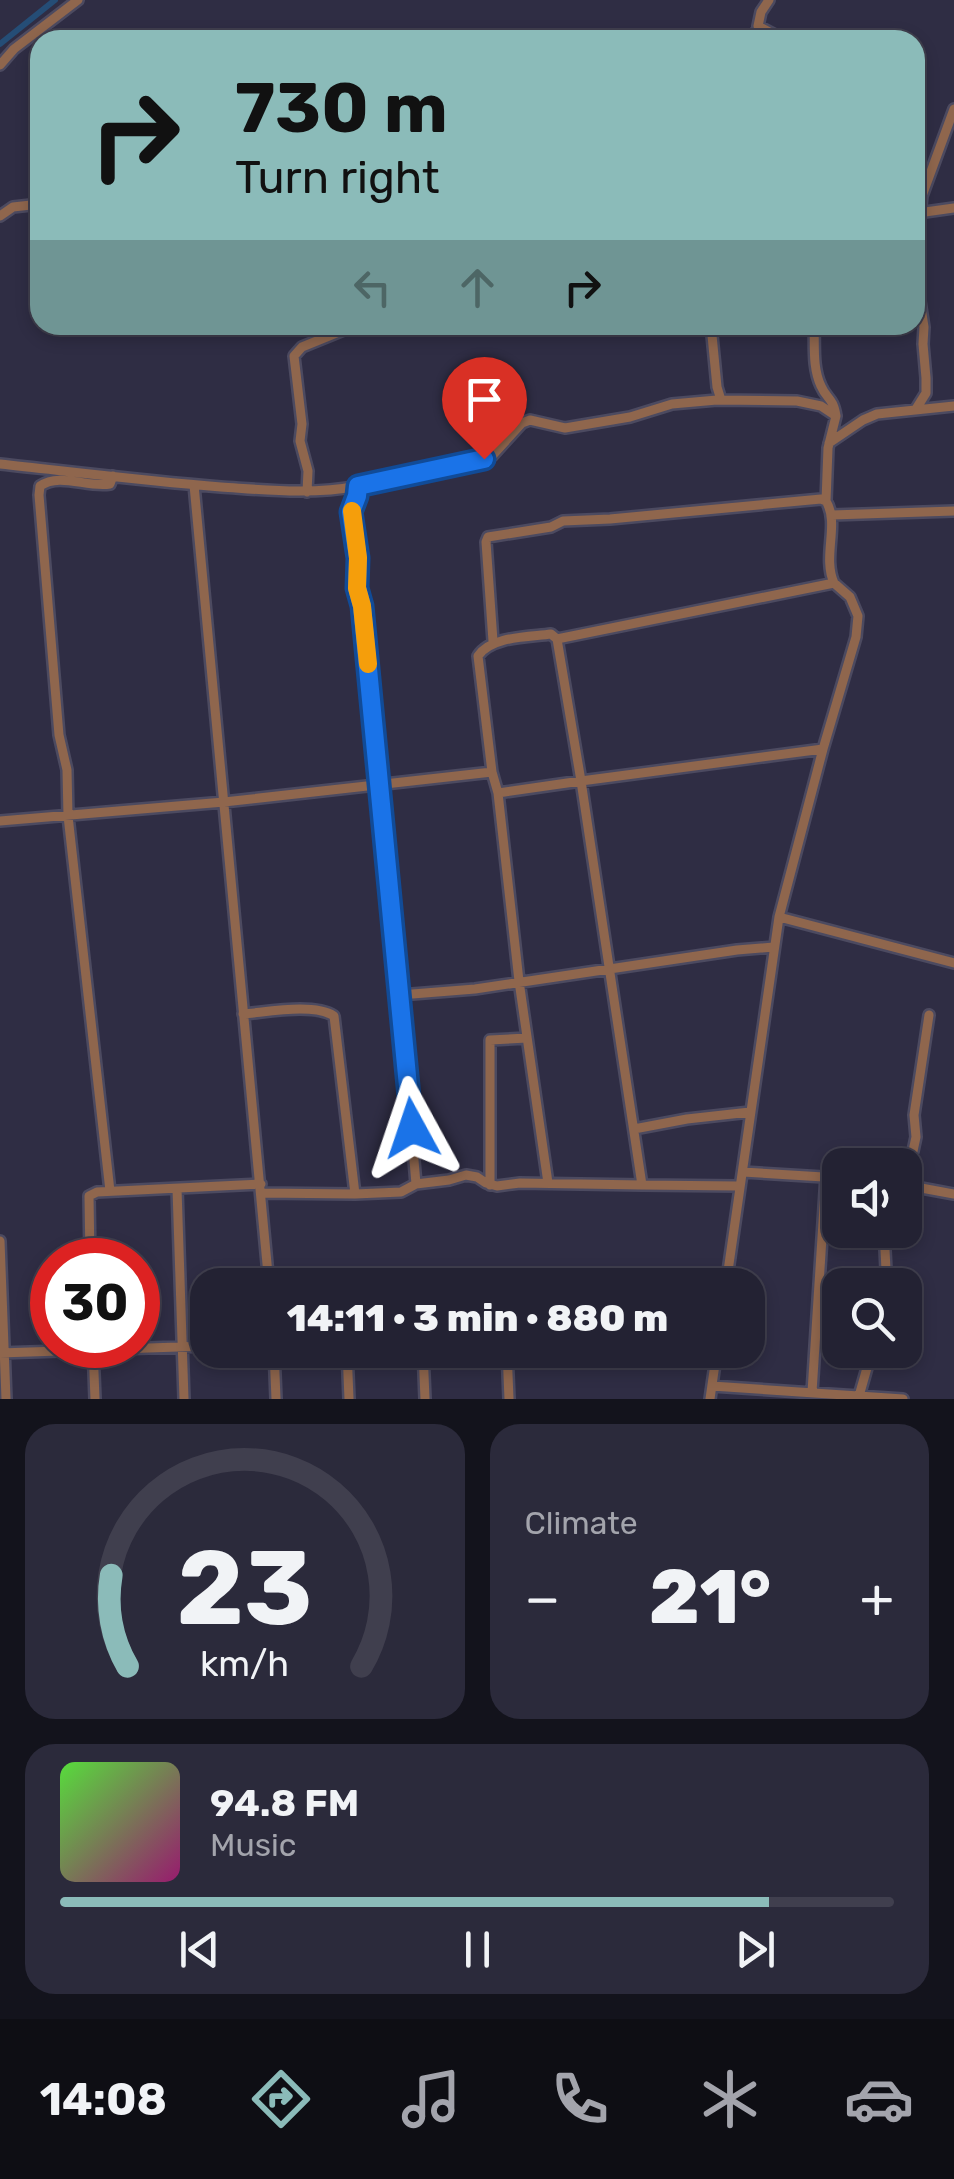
<!DOCTYPE html>
<meta charset="utf-8">
<style>
:root{--surface:#232233;--page:#2b2a3b;--text:#f1f3f6;--muted:#a3a4ac;--line:#403f4e;--accent:#8bbbb9}
body{margin:0;font-family:Rubik,sans-serif;background:var(--page);color:var(--text);height:100vh;display:flex;flex-direction:column;font-size:38px;white-space:nowrap}
*{box-sizing:border-box;margin:0}
p{font-size:32px;color:var(--muted)}
.icon{flex:none;width:55px;height:55px;fill:none;stroke:currentColor;stroke-width:2;stroke-linecap:round;stroke-linejoin:round}
.map{position:relative;height:1399px;overflow:hidden}
.details{display:flex;flex-direction:column;gap:25px;padding:25px;background:#13131c;flex:1}
.details>*{flex:none}
.banner{position:absolute;left:30px;top:30px;width:895px;height:305px;border-radius:30px;box-shadow:0 5px 15px #0003,0 0 0 2px var(--line);background:#8bbbb9;color:#111;overflow:hidden}
.buttons{position:absolute;left:822px;top:1148px;display:grid;gap:20px}
.buttons a{display:grid;place-items:center;width:100px;height:100px;border-radius:20px;background:var(--surface);box-shadow:0 5px 15px #0003,0 0 0 2px var(--line);font-size:50px}
.speed{position:absolute;left:30px;top:1238px;display:flex;gap:20px;font-size:50px;font-weight:700;text-align:center}
.speed>*{display:grid;place-content:center;width:130px;height:130px;border-radius:50%;background:var(--surface);box-shadow:0 5px 15px #0003,0 0 0 2px var(--line);line-height:1}
.speed .limit{border:15px solid #d22;background:#fff;color:#111}
.pin{position:absolute;display:grid;place-items:center;width:85px;height:85px;color:#fff;margin:-102px -42px;border-radius:50% 50% 50% 0;rotate:-45deg;box-shadow:0 0 10px #0007}
.pin .icon{rotate:45deg}
.me{position:absolute;width:110px;margin:-55px;rotate:355deg;stroke-linejoin:round;filter:drop-shadow(0 0 8px #0008)}
.turn{display:flex;align-items:center;gap:35px;height:210px;padding:0 40px;font-size:45px}
.turn .icon{width:130px;height:130px;stroke-width:2.5}
.turn b{display:block;font-size:70px;line-height:85px}
.lanes{display:flex;align-items:center;height:95px;padding:0 40px;background:#0003;justify-content:center;gap:50px;direction:ltr}
.lanes .off{opacity:.35}
.big{font-size:75px;font-weight:800;line-height:1.1}
.details .widget{flex:1;display:flex;flex-direction:column;justify-content:center;gap:15px;min-width:0;padding:0 35px;border-radius:30px;background:var(--page)}
.details .dial{align-items:center;gap:0}
.dial svg{height:260px;overflow:visible;fill:none;stroke:var(--line);stroke-width:7;stroke-linecap:round;text-anchor:middle}
.dial text{fill:var(--text);stroke:none}
.song{display:flex;align-items:center;gap:30px}
.cover{width:120px;height:120px;border-radius:15px;background:linear-gradient(135deg,hsl(110 70% 55%),hsl(320 70% 35%))}
.played{height:10px;border-radius:5px;background:linear-gradient(90deg,var(--accent) 85%,var(--line) 85%)}
.keys{display:flex;justify-content:space-around;direction:ltr}
.heat{display:flex;justify-content:space-between;align-items:center;font-size:55px;direction:ltr}
.details .tiles{flex:1;display:grid;gap:25px;grid-template-columns:1fr 1fr}
.widget:last-child{grid-column:span 2}
.trip{position:absolute;left:190px;top:1268px;width:575px;height:100px;border-radius:30px;background:var(--surface);box-shadow:0 5px 15px #0003,0 0 0 2px var(--line);font-weight:800;line-height:100px;text-align:center}
.menu{display:flex;height:160px;justify-content:space-around;align-items:center;background:#0e0e14;color:var(--muted)}
.menu .icon{width:70px;height:70px}
.menu .current{color:var(--accent)}
.menu b{font-size:45px;color:var(--text)}
.map>svg:first-child{display:block}
.lines{fill:none;stroke-linecap:round;stroke-linejoin:round}
.canal{stroke:#254d76;stroke-width:6}
.minor-casing{stroke:#4c4a60;stroke-width:14}
.minor{stroke:#8f664d;stroke-width:9}
.route-casing{stroke:#114b97;stroke-width:25}
.route{stroke:#1a73e8;stroke-width:18}
.slow{stroke:#f59e0b;stroke-width:18}
</style>
<div class="map">
<svg width="954" height="1399" viewBox="0 0 954 1399">
<rect width="100%" height="100%" fill="#2f2d44"/>
<g class="lines">
<path class="canal" d="M0,44L55,0"/>
<defs>
<path id="minor" d="M769,0L761,12L758,26L777,36L793,40
M746,40L761,28
M0,65L14,49L78,0
M918,213L954,208
M0,216L13,207L40,204
M915,262L922,196L954,109
M915,269L924,327L923,344L926,378V393L916,409
M711,325L717,387L721,400
M814,325C815,345 812,367 821,386C827,400 833,397 836,416
M829,443L863,420L877,414L954,406
M0,464C74,472 147,481 221,487C267,490 312,495 358,486L357,496L351,512L358,558L357,588L362,606L400,995L416,1184L401,1192L355,1194L262,1193
M194,485L269,1285
M358,486L484,459L492,456L522,423L530,420L565,428L630,417L672,404L717,400L797,401L821,406L836,416L828,448L826,501
M307,492L308,471L300,441L302,424L294,356L302,347L356,325
M832,515L954,511
M493,641L486,542L488,537L551,527L563,521L610,519L821,499L826,501C840,524 822,556 834,583
M492,772L478,656C491,636 529,637 551,634L557,639
M498,793L519,981L548,1183
M0,821L224,802L492,772L498,793L581,781L557,639L834,583L850,597L858,616L856,637L823,749L779,917L726,1285
M779,917L954,963
M400,995L475,989L737,950L774,947
M243,1014C268,1012 314,1003 334,1016L355,1194
M634,1129L687,1119L750,1112
M903,1165L913,1151L916,1137L914,1115L929,1015
M743,1172L840,1178
M416,1184L449,1180L466,1175L477,1177L486,1183L497,1186L520,1183L642,1185
M490,1185V1040L527,1038
M905,1185L954,1194
M738,1186L642,1185L581,781L823,749
M177,1189L184,1399
M110,1191L68,816L67,770L59,735L39,495L40,486C60,472 87,488 110,484L113,476
M0,1241L6,1399
M90,1260L89,1196L97,1192L261,1184
M882,1285L886,1270L884,1230
M93,1347L95,1399
M274,1350L276,1399
M347,1350L349,1399
M423,1350L425,1399
M507,1350L509,1399
M0,1353L208,1346
M712,1386L903,1399
M812,1392L826,1176
M859,1396L869,1361L866,1350
M710,1399L717,1350"/>
</defs>
<use href="#minor" class="minor-casing"/>
<use href="#minor" class="minor"/>
</g>
<g class="lines">
<defs>
<path id="route" d="M412,1128L362,606L357,588L358,558L351,512L357,496L358,486L484,459"/>
</defs>
<use href="#route" class="route-casing"/>
<use href="#route" class="route"/>
<path class="slow" d="M352,511L358,558L357,588L362,606L368,664"/>
</g>
</svg>
<div class="buttons">
<a><svg class="icon" aria-label="sound" viewBox="0 0 24 24"><path d="M4 9h4l5-4v14l-5-4H4zM17 9q2 3 0 6"/></svg></a>
<a><svg class="icon" aria-label="search" viewBox="0 0 24 24"><circle cx="10" cy="10" r="6"/><path d="M15 15l6 6"/></svg></a>
</div>
<div class="speed"><div class="limit">30</div></div>
<div class="pin" style="left:484px;top:459px;background:#d93025"><svg class="icon" aria-label="arrive" viewBox="0 0 24 24"><path d="M6 21V4h12l-3 4 3 4H6"/></svg></div>
<svg class="me" style="left:412px;top:1128px" viewBox="-20 -20 40 40"><path d="M0-17L14 15 0 8-14 15z" fill="#1a73e8" stroke="#fff" stroke-width="4"/></svg>
<div class="trip">14:11 · 3 min · 880 m</div>
<div class="banner">
<div class="turn"><svg class="icon" aria-label="right" viewBox="0 0 24 24"><path d="M7 20v-9h11M14 6l5 5-5 5"/></svg><div><b>730 m</b>Turn right</div></div>
<div class="lanes"><svg class="icon off" aria-label="left" viewBox="0 0 24 24"><path d="M17 20v-9H6M10 6l-5 5 5 5"/></svg><svg class="icon off" aria-label="ahead" viewBox="0 0 24 24"><path d="M12 20V5M6 11l6-6 6 6"/></svg><svg class="icon" aria-label="right" viewBox="0 0 24 24"><path d="M7 20v-9h11M14 6l5 5-5 5"/></svg></div>
</div>
</div>
<section class="details">
<div class="tiles">
<div class="widget dial"><svg viewBox="0 0 100 80">
<path d="M14 69A42 42 0 1 1 86 69"/>
<path d="M14 69A42 42 0 0 1 9 41" stroke="#8bbbb9"/>
<text x="50" y="56" font-size="32" font-weight="700">23</text>
<text x="50" y="72" font-size="11">km/h</text>
</svg></div>
<div class="widget"><p>Climate</p>
<div class="heat"><a>−</a><b class="big">21°</b><a>+</a></div>
</div>
<div class="widget">
<div class="song"><i class="cover"></i><div><b>94.8 FM</b><p>Music</p></div></div>
<div class="played"></div>
<div class="keys"><svg class="icon" aria-label="previous" viewBox="0 0 24 24"><path d="M18 5L8 12l10 7zM5 5v14"/></svg><svg class="icon" aria-label="pause" viewBox="0 0 24 24"><path d="M8 5v14M16 5v14"/></svg><svg class="icon" aria-label="next" viewBox="0 0 24 24"><path d="M6 5l10 7-10 7zM19 5v14"/></svg></div>
</div>
</div>
</section>
<nav class="menu">
<b>14:08</b>
<svg class="icon current" aria-label="directions" viewBox="0 0 24 24"><path d="M12 3l9 9-9 9-9-9zM9 14v-3h6M13 9l2 2-2 2"/></svg>
<svg class="icon" aria-label="music" viewBox="0 0 24 24"><path d="M9 18V5l10-2v13"/><circle cx="6" cy="18" r="3"/><circle cx="16" cy="16" r="3"/></svg>
<svg class="icon" aria-label="phone" viewBox="0 0 24 24"><path d="M5 4h4l2 5-3 2q2 4 5 5l2-3 5 2v4C11 20 4 13 5 4z"/></svg>
<svg class="icon" aria-label="climate" viewBox="0 0 24 24"><path d="M12 3v18M4 7l16 10M4 17L20 7"/></svg>
<svg class="icon" aria-label="car" viewBox="0 0 24 24"><path d="M5 17H2v-5l4-1 3-4h7l3 4 3 1v5h-3M9 17h6M6 11h13"/><circle cx="7" cy="17" r="2"/><circle cx="17" cy="17" r="2"/></svg>
</nav>
